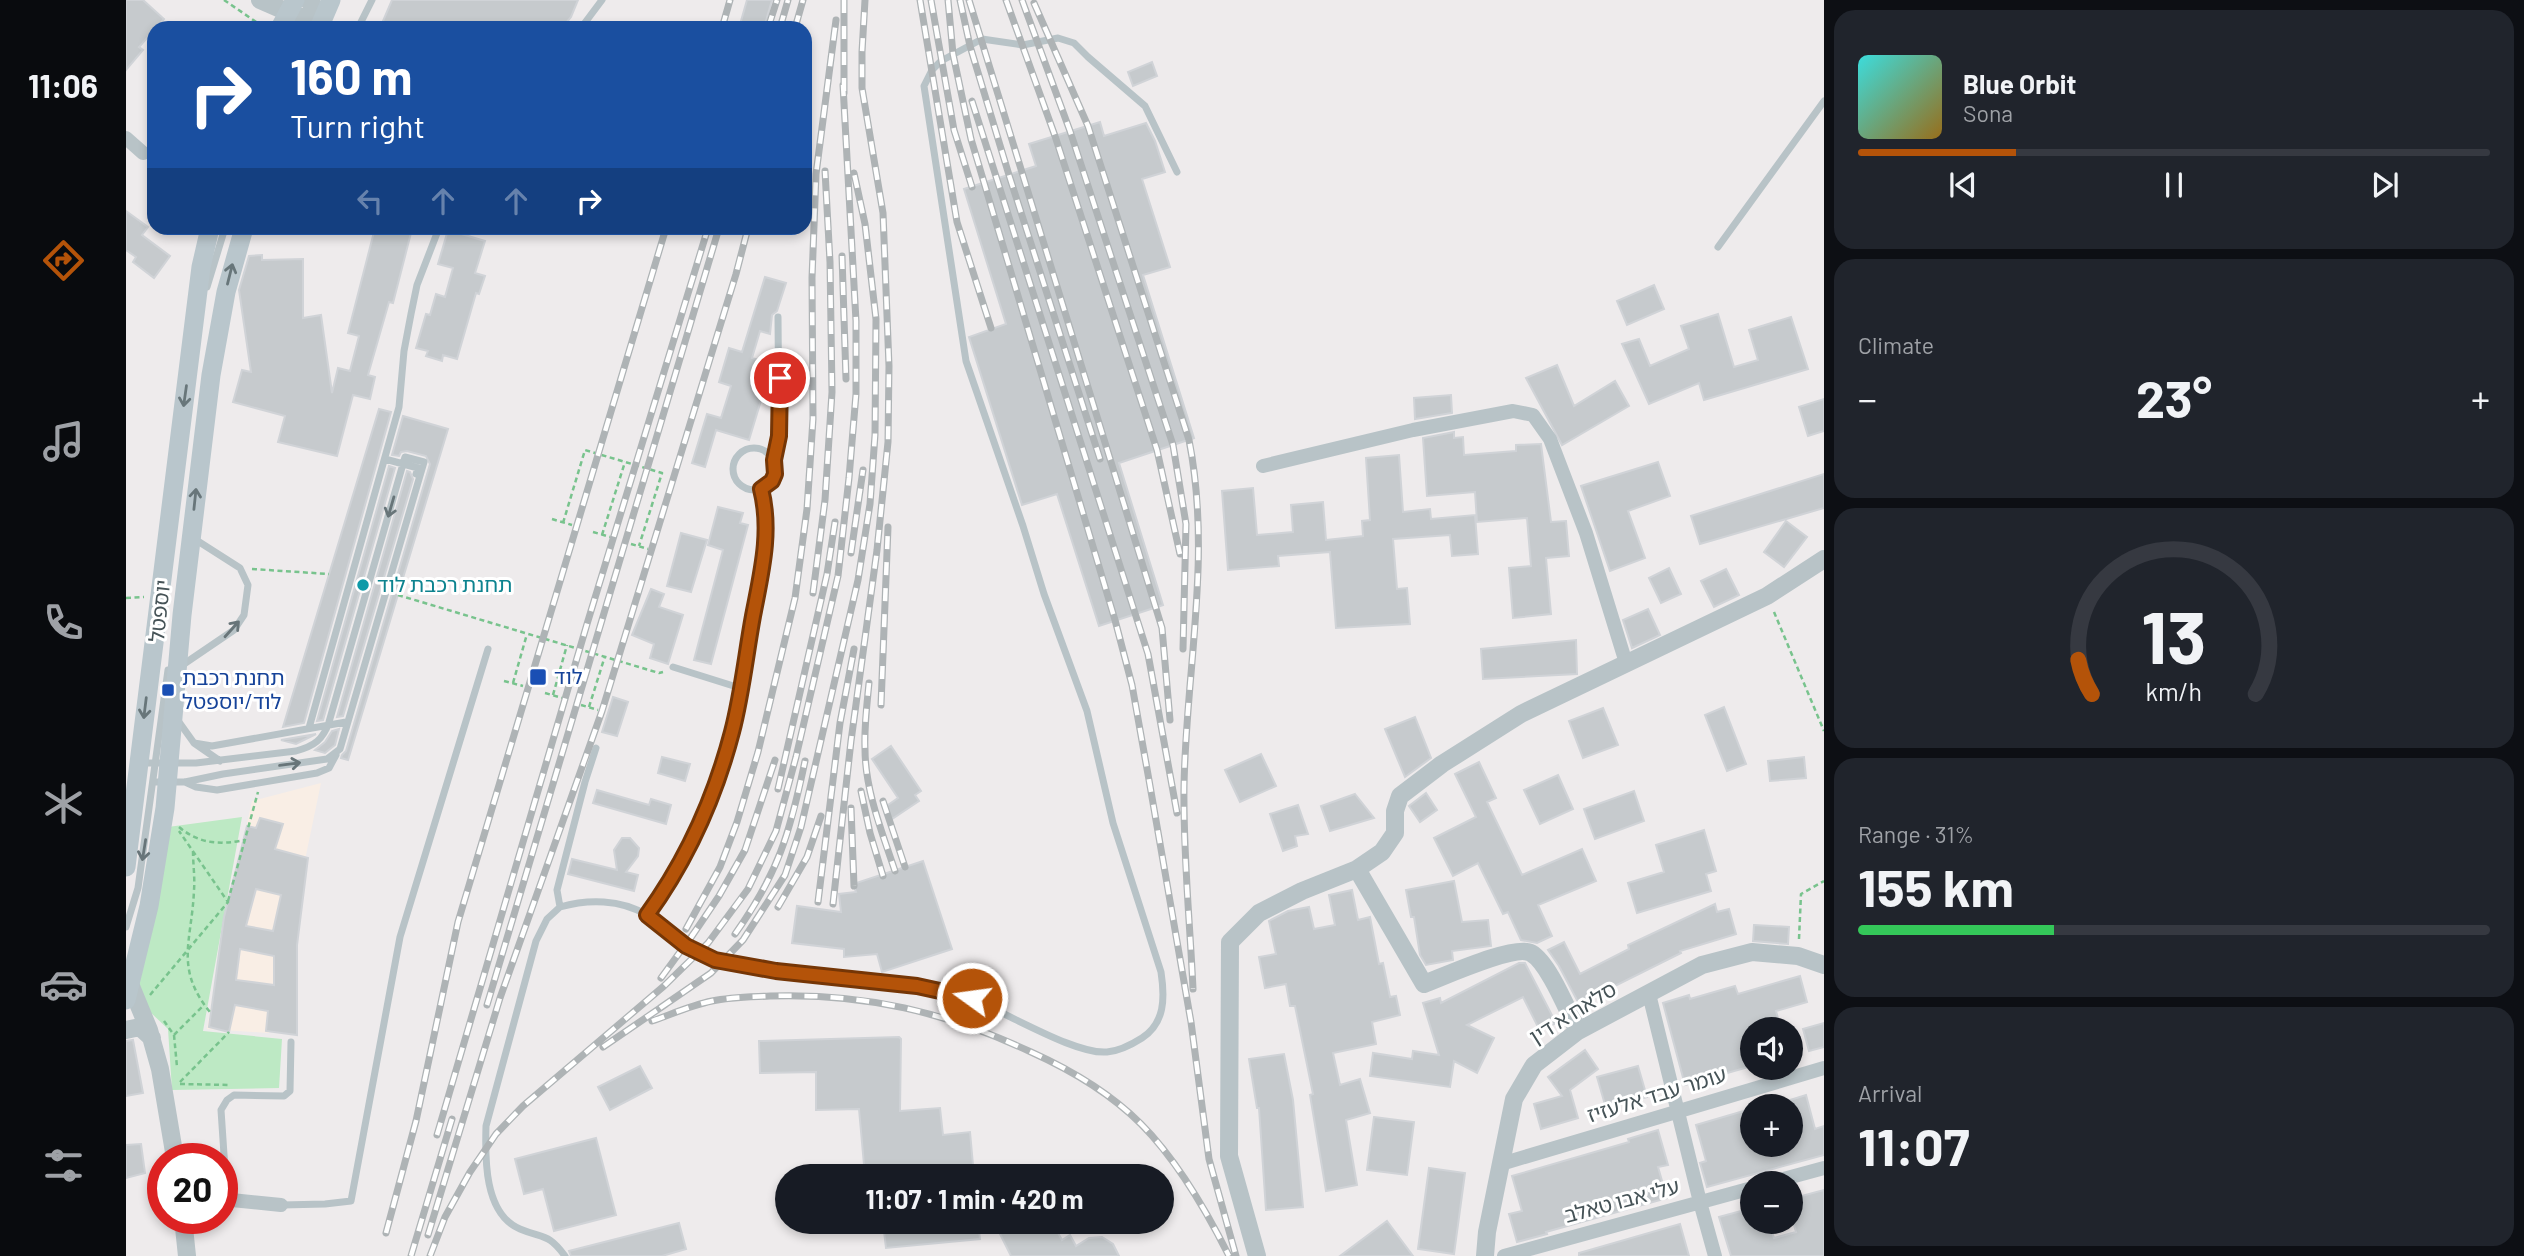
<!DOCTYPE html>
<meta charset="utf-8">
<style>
:root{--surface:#171b24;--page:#20242c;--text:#f1f3f6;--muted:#9ea1a6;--line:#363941;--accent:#b45309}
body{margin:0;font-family:Barlow,"Noto Sans Hebrew",sans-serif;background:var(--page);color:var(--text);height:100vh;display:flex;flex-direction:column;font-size:26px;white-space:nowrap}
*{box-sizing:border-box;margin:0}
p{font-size:23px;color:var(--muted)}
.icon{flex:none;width:38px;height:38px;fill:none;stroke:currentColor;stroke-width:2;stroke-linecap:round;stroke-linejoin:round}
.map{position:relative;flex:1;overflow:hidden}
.panel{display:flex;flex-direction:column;gap:10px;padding:10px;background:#0d0f14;width:700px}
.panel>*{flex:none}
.banner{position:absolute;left:21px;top:21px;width:665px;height:214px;border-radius:21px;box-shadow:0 4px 10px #0003;background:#1a4fa0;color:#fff;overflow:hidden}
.fabs{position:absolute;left:1614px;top:1017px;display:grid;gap:14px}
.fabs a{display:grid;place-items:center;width:63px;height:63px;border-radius:50%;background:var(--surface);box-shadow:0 4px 10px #0003;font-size:35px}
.speed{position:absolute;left:21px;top:1143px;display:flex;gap:14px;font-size:35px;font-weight:700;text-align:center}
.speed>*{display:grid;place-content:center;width:91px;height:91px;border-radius:50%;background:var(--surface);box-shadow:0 4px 10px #0003;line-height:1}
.speed .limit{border:10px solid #d22;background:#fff;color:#111}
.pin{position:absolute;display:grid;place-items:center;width:60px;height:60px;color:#fff;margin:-30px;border:4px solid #fff;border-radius:50%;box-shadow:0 2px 7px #0007}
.me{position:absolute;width:77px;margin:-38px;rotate:284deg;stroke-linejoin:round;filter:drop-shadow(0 0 5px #0008)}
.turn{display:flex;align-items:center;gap:24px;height:147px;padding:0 28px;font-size:32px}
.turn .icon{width:91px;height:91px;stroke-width:2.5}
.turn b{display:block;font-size:49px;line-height:60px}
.lanes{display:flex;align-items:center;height:66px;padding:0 28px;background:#0003;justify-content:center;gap:35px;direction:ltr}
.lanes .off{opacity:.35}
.big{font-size:52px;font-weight:700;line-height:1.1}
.panel .card{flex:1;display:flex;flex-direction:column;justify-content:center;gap:10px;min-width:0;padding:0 24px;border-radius:21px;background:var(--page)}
.panel .dial{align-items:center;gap:0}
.dial svg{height:182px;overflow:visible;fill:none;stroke:var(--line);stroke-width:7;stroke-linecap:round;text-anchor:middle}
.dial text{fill:var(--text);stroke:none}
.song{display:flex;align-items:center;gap:21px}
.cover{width:84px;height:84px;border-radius:10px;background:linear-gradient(135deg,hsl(180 70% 55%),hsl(40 70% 35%))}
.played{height:7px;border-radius:4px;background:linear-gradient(90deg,var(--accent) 25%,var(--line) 25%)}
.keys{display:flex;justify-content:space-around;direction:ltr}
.heat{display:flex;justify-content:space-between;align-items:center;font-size:38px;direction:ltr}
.charge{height:10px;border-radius:5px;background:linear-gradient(90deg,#34c759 31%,var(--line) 0)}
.trip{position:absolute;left:649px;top:1164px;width:399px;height:70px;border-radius:35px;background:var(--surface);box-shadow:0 4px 10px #0003;font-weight:700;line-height:70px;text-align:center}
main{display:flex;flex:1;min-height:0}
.menu{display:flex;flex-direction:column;width:126px;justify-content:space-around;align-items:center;background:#090b0e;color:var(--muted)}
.menu .icon{width:49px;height:49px}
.menu .current{color:var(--accent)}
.menu b{font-size:32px;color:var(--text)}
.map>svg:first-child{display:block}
.commercial{fill:#f9eee5}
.green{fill:#bde9c4}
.building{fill:#c6cacd;stroke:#d0d3d7;stroke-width:2;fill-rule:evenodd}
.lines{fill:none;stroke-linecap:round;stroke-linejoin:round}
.path{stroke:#78c38d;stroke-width:2.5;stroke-dasharray:5 3.5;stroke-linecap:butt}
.service{stroke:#b8c3c7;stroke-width:7}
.minor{stroke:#b8c3c7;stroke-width:14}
.tertiary{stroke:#b8c3c7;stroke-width:18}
.secondary{stroke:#b9c6cc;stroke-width:19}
.rail-casing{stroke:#aeb3b5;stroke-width:7}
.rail{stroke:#fff;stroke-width:4.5;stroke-dasharray:13;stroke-linecap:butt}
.oneway{stroke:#68767a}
.oneway2{stroke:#687579}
.route-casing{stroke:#753606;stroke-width:18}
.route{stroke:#b45309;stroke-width:12}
.culture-dot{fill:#0f9aa8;stroke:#fff;stroke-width:2.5}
.transit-dot{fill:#1a4fb4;stroke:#fff;stroke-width:2.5}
.labels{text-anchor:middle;stroke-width:6;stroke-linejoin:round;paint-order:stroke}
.culture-label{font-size:21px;fill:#0d838f;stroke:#fff;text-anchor:start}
.street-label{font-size:21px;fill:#465357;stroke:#fff}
.transit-label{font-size:21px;fill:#164399;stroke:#fff;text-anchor:start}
</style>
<main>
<nav class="menu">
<b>11:06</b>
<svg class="icon current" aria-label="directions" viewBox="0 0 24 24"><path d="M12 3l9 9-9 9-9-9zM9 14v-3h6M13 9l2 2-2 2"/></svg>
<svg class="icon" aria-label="music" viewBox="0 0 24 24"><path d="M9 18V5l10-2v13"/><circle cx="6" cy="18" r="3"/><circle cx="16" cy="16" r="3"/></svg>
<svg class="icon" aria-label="phone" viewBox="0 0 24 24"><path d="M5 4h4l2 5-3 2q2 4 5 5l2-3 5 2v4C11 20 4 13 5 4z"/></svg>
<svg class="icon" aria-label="climate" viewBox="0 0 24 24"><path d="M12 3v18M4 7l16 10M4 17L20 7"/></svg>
<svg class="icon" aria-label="car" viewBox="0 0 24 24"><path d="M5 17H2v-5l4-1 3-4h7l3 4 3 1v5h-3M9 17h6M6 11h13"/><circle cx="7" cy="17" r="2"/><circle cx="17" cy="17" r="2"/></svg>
<svg class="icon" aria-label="filters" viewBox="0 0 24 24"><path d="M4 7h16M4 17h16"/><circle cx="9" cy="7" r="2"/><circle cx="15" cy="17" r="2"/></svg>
</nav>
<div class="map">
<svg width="1698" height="1256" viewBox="0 0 1698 1256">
<rect width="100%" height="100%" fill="#eeebec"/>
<path class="commercial" d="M195,783L143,1033L81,1029L100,917L126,801Z"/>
<path class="green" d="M116,817L77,1031L156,1039L153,1088L46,1090L42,1029L22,1010L11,991L42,827Z"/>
<path class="building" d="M0,0H17L38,19L13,47L17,50L0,70Z
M266,0H452L445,17L436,28H254Z
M621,0H646L638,28H613Z
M1026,62L1031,76L1007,86L1002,72Z
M974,122L978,136L1020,123L1029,141L1039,172L1016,179L1044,267L1017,275L1068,438L993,463L1037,605L973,626L931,494L896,505L843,337L880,324L838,189L910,166L903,144Z
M0,211L22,227L16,235L44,256L28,278L7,262L10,257L0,250Z
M249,228L286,229L267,303L263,302L242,375L249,377L244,399L227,395L211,456L152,442L159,416L107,402L116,370L125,372L113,290L123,256L136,255V260L177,259V318L195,315L206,393L212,368L224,371L233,336L222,333Z
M322,230L359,241L349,273L359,276L353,294L350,293L331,359L317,355L316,361L300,356L302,351L290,348L300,314L304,315L310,294L319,297L327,268L312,264Z
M639,277L660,283L651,311L646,315L644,334L634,331L626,358L646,364L623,440L590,430L579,467L566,463L581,414L595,418L605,386L593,382L603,348L616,352Z
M1528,285L1538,309L1501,325L1491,301Z
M1592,314L1608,367L1632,360L1623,330L1665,317L1682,369L1578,400L1573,383L1523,404L1496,344L1513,339L1524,366L1563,349L1555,326Z
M1431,365L1448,406L1489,381L1503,406L1436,445L1400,378Z
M1325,395L1326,413L1289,419L1288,398Z
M1698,399V431L1682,436L1673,407Z
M253,409L265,412L178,723L157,727Z
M277,416L322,429L222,760L215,758L216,755L220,751L304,464L300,456L281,451L275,452L273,456L266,455Z
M1328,432V438L1337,437L1338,455L1390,451V445L1415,444L1425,522L1440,521L1443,556L1420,558L1425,614L1387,618L1383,568L1405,566L1401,518L1351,522L1349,492L1301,496L1297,438Z
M1273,455L1277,512L1304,509L1305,519L1349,515L1352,554L1326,556L1324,535L1267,539L1271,589L1281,588L1284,624L1210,628L1204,552L1152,556L1153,566L1102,570L1096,491L1127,488L1131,535L1167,532L1165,505L1197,502L1200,540L1237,536L1236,521L1244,520L1240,458Z
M1532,462L1544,496L1502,511L1519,558L1484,571L1455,486Z
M263,466L269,468L197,720L191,721Z
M281,471L284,472L287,479L217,716L211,717Z
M1698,474V508L1574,544L1565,516Z
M592,507L617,513L614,523L622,525L585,664L568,660L597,550L582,545Z
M1660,521L1681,537L1658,567L1638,552Z
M555,533L581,540L565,592L541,586Z
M1543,568L1555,594L1535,603L1523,578Z
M1600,569L1613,595L1588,607L1575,581Z
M525,589L538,594L533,607L557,615L542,664L524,658L528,644L506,635Z
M1522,609L1534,635L1506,648L1497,620Z
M1450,640L1451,674L1357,679L1355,649Z
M487,697L502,702L491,736L476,732Z
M1598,707L1620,764L1601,771L1579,715Z
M1477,708L1492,745L1457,758L1443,721Z
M1289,717L1305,758L1279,777L1259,729Z
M213,729L209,745L199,753L189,750L199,742L206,731Z
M190,734L170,744L155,740Z
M765,746L795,791L789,795L793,801L766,819L759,807L772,798L746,759Z
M1135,754L1150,786L1114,802L1099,770Z
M536,757L564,764L559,781L532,773Z
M1678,757L1680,778L1644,781L1642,761Z
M1353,762L1370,798L1361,802L1396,875L1456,849L1470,881L1412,905L1426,936L1411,943L1395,940L1382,912L1377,914L1352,863L1327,876L1308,838L1350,817L1329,774Z
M1432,775L1447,809L1414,824L1398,790Z
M471,790L523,805L525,799L545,805L540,824L467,803Z
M1508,791L1518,821L1469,839L1458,809Z
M1300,793L1311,810L1294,822L1283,806Z
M1229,794L1248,818L1204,831L1195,806Z
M1172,805L1182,834L1169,836L1171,846L1157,851L1144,814Z
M134,818L157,824L149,849L182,858L171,945V1035L140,1031L142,1011L109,1005L103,1032L83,1027L98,917L121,826L130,828ZM130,889L155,895L147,931L120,926ZM114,949L148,956V985L110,980Z
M1578,830L1590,871L1580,874L1585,891L1511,913L1502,883L1538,872L1530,845Z
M496,838H504L513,848L512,856L500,872L512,875L508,891L442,874L446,859L491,870L488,850Z
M797,861L826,949L756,972L751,954L718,957V949L666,943L671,906L715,912L713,894L730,892L727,884Z
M1328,881L1336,922L1362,920L1365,946L1326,951L1327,960L1300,965L1294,955L1288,917H1285L1280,890Z
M1226,890L1232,920L1244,917L1253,964L1257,963L1264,997L1270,996L1274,1015L1246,1022L1250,1044L1207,1053L1214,1085L1234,1079L1244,1113L1220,1120L1231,1185L1200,1191L1184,1095L1187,1094L1169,1006H1164L1160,984L1139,988L1133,957L1150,954L1143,921L1162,911L1183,907L1188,929L1209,925L1203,895Z
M1589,904L1591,912L1603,909L1610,934L1554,951L1555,953L1453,1004L1433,966L1422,950L1438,942L1454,974L1503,949L1502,945Z
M1628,925L1663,927L1662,944L1627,941Z
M1393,963H1399L1430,1023L1414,1031L1397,997L1341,1025L1368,1038L1351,1073L1328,1061L1324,1087L1244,1076L1247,1053L1286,1059L1287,1051L1313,1055L1297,1003L1314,998L1315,1003Z
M1674,976L1681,1002L1650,1011L1655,1029H1626V1066L1559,1085L1537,1003L1563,995L1564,999L1609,986L1612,994Z
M1698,1023V1047L1683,1051L1677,1029Z
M773,1037L775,1039L774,1111L814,1108L817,1135L844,1132L848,1176H739L733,1109L690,1110V1072L634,1073L633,1041Z
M7,1040L17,1093L0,1096V1041Z
M1459,1050L1472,1069L1444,1090L1452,1118L1415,1129L1408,1104L1436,1096L1422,1077Z
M1158,1054L1167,1100L1177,1207L1140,1210L1133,1108H1131L1123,1059Z
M514,1066L526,1088L484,1110L472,1087Z
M1512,1066L1521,1097L1480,1108L1471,1077Z
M1680,1095L1689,1129L1698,1126V1155L1581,1187L1574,1163L1580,1161L1570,1125L1621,1110L1626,1129V1144H1664V1100Z
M1248,1117L1288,1122L1281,1175L1241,1170Z
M1532,1130L1542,1165L1532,1167L1541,1198L1420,1232L1421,1234L1391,1242L1383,1214L1396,1211L1386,1176L1503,1142L1502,1139Z
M470,1138L490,1215L428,1231L417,1189L398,1194L389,1159Z
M15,1144L19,1173L0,1178V1145Z
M1303,1168L1339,1173L1328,1254L1292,1249Z
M1698,1190V1256H1605L1593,1217L1626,1208V1222H1643L1648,1238L1670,1232L1664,1211V1199Z
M1261,1221L1287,1256H1214Z
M771,1222H852L854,1239L760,1248L757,1223Z
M868,1222H926L936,1240L944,1235L950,1246L963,1238L976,1237L987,1244L993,1256H885Z
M553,1223L560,1249L536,1256H445L443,1251Z
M1554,1224L1563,1256H1453V1253Z"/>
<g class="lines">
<path class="path" d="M98,0L139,28
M426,519L446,525
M437,523L459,450L536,473L513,546
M467,532L484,537
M476,535L499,462
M505,544L522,549
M126,569L203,574
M272,595L533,673L537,672
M0,598L18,597
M1648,612L1698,731
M378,681L397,686
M387,683L401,634
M419,693L436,698
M427,695L441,645
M455,705L472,710
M463,707L479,656
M53,827C73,844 94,845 119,840
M67,851C67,864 69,877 68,890C66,941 48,968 84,1012
M102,901L132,792
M1673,939L1675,894L1698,881
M24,995L102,902L53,831
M38,1021L48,1035L51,1067
M48,1035L78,1005
M54,1082L103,1032
M54,1084L105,1085"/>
<path class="service" d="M232,28L246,0
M455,28L476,0
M1592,247L1698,101
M81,287L99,228
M607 469a21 21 0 1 1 42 0a21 21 0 1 1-42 0Z
M259,459L292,468L290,474
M648,460L653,436L652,317
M55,666L108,630L118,615L122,585L114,568L67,538
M547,667L614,688
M53,722L68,743L94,761
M183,728L273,407L278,351L285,314L291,285L313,228
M68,743L86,746L220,722
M13,763H70L170,751C188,746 197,740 203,722L279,457L298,462L214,749L201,759L97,774L59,782H28
M59,782L70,787L91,790L191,773L203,768L210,755
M434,907C462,899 494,899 521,915C544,929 561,949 587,959C612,969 643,971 670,973C699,975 727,979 755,982C779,985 805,987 828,993C869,1004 945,1055 981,1052C994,1051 1005,1045 1016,1038C1039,1023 1039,998 1035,972L987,823L961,711L918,594L897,526L840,361L798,86L806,70L815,61L856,39L897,45L932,38L948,43L962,57L1019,106L1051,172
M521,915C561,861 589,797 606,732C616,694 620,654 627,616C635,574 647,532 635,489
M0,927L12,888L42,670
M101,1199L95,1110L101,1100L108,1095L158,1096L164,1091L165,1042
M156,1205L199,1204L225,1201L274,937L362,649
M439,1256C422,1233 418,1239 394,1229C358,1214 359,1158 360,1126L410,941L421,919L434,907L431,890L459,782L470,748"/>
<path class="minor" d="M0,138L17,153
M1137,466L1287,430L1387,411L1407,415L1424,439L1460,533L1500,663
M1523,994L1574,1202L1589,1256
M1375,1164L1698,1068
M1643,1183L1698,1168
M96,1199L155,1205
M1378,1256L1626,1188"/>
<path class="tertiary" d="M134,0L173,17H197L182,0
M1231,869L1298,984C1317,977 1389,944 1405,953C1423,963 1442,1012 1452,1031
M4,984L23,1030L34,1069L49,1158
M0,1030L14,1027L26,1038
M57,1218L61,1256
M1131,1256L1103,1156L1104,942L1133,913L1176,891L1231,869L1256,852L1269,833V811L1274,796L1316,764L1395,714L1641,596L1698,559
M1359,1256L1361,1232L1388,1099L1408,1065L1452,1031L1576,965L1626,952L1672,956L1698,965"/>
<path class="secondary" d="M154,28L169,0
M193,28L205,0
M0,867L75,267L84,228
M0,1000L23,906L39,808L56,615L85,375L100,292L118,228"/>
<defs>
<path id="rail" d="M718,0V93
M794,0L831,222L865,328
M805,0L828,130L846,187
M822,0L827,54L845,139L989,620L1006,685L1023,780L1065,1022L1083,1159L1110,1256
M834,0L844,46L883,175L974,459
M843,0L1036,628L1044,720
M880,0L929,136L1031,450L1054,554
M896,0L944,131L1047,445L1060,524L1057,649
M908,3L962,126L1063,440C1086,556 1060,670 1058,786C1057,854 1064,922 1067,989
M596,28L604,0
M642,28L651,0
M654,28L662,0
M669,28L677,0
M846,101L1022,654L1051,813
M716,256L720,379
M725,553L737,470
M687,593L699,500L706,392L704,262L699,171
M743,683C741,704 738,727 739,749C739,790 756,832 769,871
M755,705L762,527
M652,789L701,574L709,522
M735,791L744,833L757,876
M757,801L779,867
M725,808L728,886
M692,902L714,723L728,649
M707,904L725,741L751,550L762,442L763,366L757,213L736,88V52L739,0
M652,907L681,857L695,816
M560,929L594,867L611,822L632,752L669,598L681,509L687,419L686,278L690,174L710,20
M609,934C652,874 664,833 679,761
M564,939L593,896L619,850L649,760
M535,978L570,930
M361,1005L593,228
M534,1008L585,973L617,940L659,875L675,827L732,580L744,504L749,435L750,319L739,224L728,173
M526,1021C546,1014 566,1005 586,1001C605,997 625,997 644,996C740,993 819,1012 905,1052C945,1070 984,1093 1015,1124C1050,1159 1081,1212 1103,1256
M477,1047L540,1004
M311,1135L461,624L582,228
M260,1233L290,1121L332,922L540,228
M302,1235L374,998L476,711L610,274L622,228
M285,1256L326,1119
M304,1256L319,1217L344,1172L370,1134L397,1106L538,986L582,943L622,889L650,831L670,757L712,576L723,478L730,394V321L717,85"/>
</defs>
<use href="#rail" class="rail-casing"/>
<use href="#rail" class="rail"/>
</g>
<defs><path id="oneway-shaft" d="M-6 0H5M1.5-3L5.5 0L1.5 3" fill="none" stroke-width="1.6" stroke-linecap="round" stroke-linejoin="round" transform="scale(1.75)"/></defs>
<g class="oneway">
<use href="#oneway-shaft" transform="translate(104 274) rotate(-76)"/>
<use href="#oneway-shaft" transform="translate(59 396) rotate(98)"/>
<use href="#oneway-shaft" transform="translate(69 499) rotate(-84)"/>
<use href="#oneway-shaft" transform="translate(19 708) rotate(97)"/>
</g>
<g class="oneway2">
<use href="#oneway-shaft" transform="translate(265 507) rotate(106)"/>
<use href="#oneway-shaft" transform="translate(106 629) rotate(-48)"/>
<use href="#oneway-shaft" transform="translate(164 764) rotate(-8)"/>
<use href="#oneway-shaft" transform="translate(18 850) rotate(99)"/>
</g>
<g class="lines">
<defs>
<path id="route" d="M654,378L653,436L648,460L649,474L646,481L635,489C646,532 635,574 627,616C620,654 616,694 606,732C589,797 560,861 521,915L560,946L589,960L650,971L791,986L846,998"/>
</defs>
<use href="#route" class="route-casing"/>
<use href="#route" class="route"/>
</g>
<circle class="culture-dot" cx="237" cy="585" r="7"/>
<g class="transit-dot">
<rect x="403" y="668" width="18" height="18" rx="3.5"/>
<rect x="35" y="683" width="14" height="14" rx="3.5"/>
</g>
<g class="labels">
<g class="culture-label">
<text x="251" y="592">תחנת רכבת לוד</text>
</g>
<g class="street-label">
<text transform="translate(34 611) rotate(-84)" y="7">יוספטל</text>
<text transform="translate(1447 1013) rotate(-32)" y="7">סלאח א דין</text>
<text transform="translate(1531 1095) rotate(-17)" y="7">עומר עבד אלעזיז</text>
<text transform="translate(1496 1201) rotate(-15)" y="7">עלי אבו טאלב</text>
</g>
<g class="transit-label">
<text x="428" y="684">לוד</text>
<text x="56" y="685">תחנת רכבת<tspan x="56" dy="24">לוד/יוספטל</tspan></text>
</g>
</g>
</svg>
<div class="fabs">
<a><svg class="icon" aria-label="sound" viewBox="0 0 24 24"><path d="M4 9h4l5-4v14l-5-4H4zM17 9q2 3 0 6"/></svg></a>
<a>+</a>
<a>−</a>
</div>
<div class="speed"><div class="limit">20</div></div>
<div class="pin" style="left:654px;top:378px;background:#d93025"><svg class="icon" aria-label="arrive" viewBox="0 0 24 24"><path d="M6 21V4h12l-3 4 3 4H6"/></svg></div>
<svg class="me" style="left:846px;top:998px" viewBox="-20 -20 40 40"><circle r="17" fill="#b45309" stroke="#fff" stroke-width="3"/><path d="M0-11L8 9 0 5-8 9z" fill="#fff"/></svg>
<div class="trip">11:07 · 1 min · 420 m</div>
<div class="banner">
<div class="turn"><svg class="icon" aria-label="right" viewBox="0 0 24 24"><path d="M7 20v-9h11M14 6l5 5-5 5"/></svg><div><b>160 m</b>Turn right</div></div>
<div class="lanes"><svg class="icon off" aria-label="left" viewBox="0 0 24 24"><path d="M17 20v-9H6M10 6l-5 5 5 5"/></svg><svg class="icon off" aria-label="ahead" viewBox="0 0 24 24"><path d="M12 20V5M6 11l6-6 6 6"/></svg><svg class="icon off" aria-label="ahead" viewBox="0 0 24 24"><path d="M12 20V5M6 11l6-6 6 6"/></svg><svg class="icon" aria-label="right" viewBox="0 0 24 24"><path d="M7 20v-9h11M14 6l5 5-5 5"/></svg></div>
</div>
</div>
<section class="panel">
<div class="card">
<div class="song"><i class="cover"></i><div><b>Blue Orbit</b><p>Sona</p></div></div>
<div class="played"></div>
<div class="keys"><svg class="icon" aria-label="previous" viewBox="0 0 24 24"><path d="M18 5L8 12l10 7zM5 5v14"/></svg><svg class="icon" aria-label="pause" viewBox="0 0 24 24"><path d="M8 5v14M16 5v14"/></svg><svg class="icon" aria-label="next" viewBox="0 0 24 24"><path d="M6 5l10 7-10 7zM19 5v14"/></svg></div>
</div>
<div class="card"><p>Climate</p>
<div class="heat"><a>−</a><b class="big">23°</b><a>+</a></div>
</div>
<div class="card dial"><svg viewBox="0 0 100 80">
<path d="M14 69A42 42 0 1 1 86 69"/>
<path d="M14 69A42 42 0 0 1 8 54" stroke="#b45309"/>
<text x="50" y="56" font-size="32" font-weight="700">13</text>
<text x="50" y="72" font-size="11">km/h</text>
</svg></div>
<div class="card"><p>Range · 31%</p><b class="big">155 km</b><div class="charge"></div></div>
<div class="card"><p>Arrival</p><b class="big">11:07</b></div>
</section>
</main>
